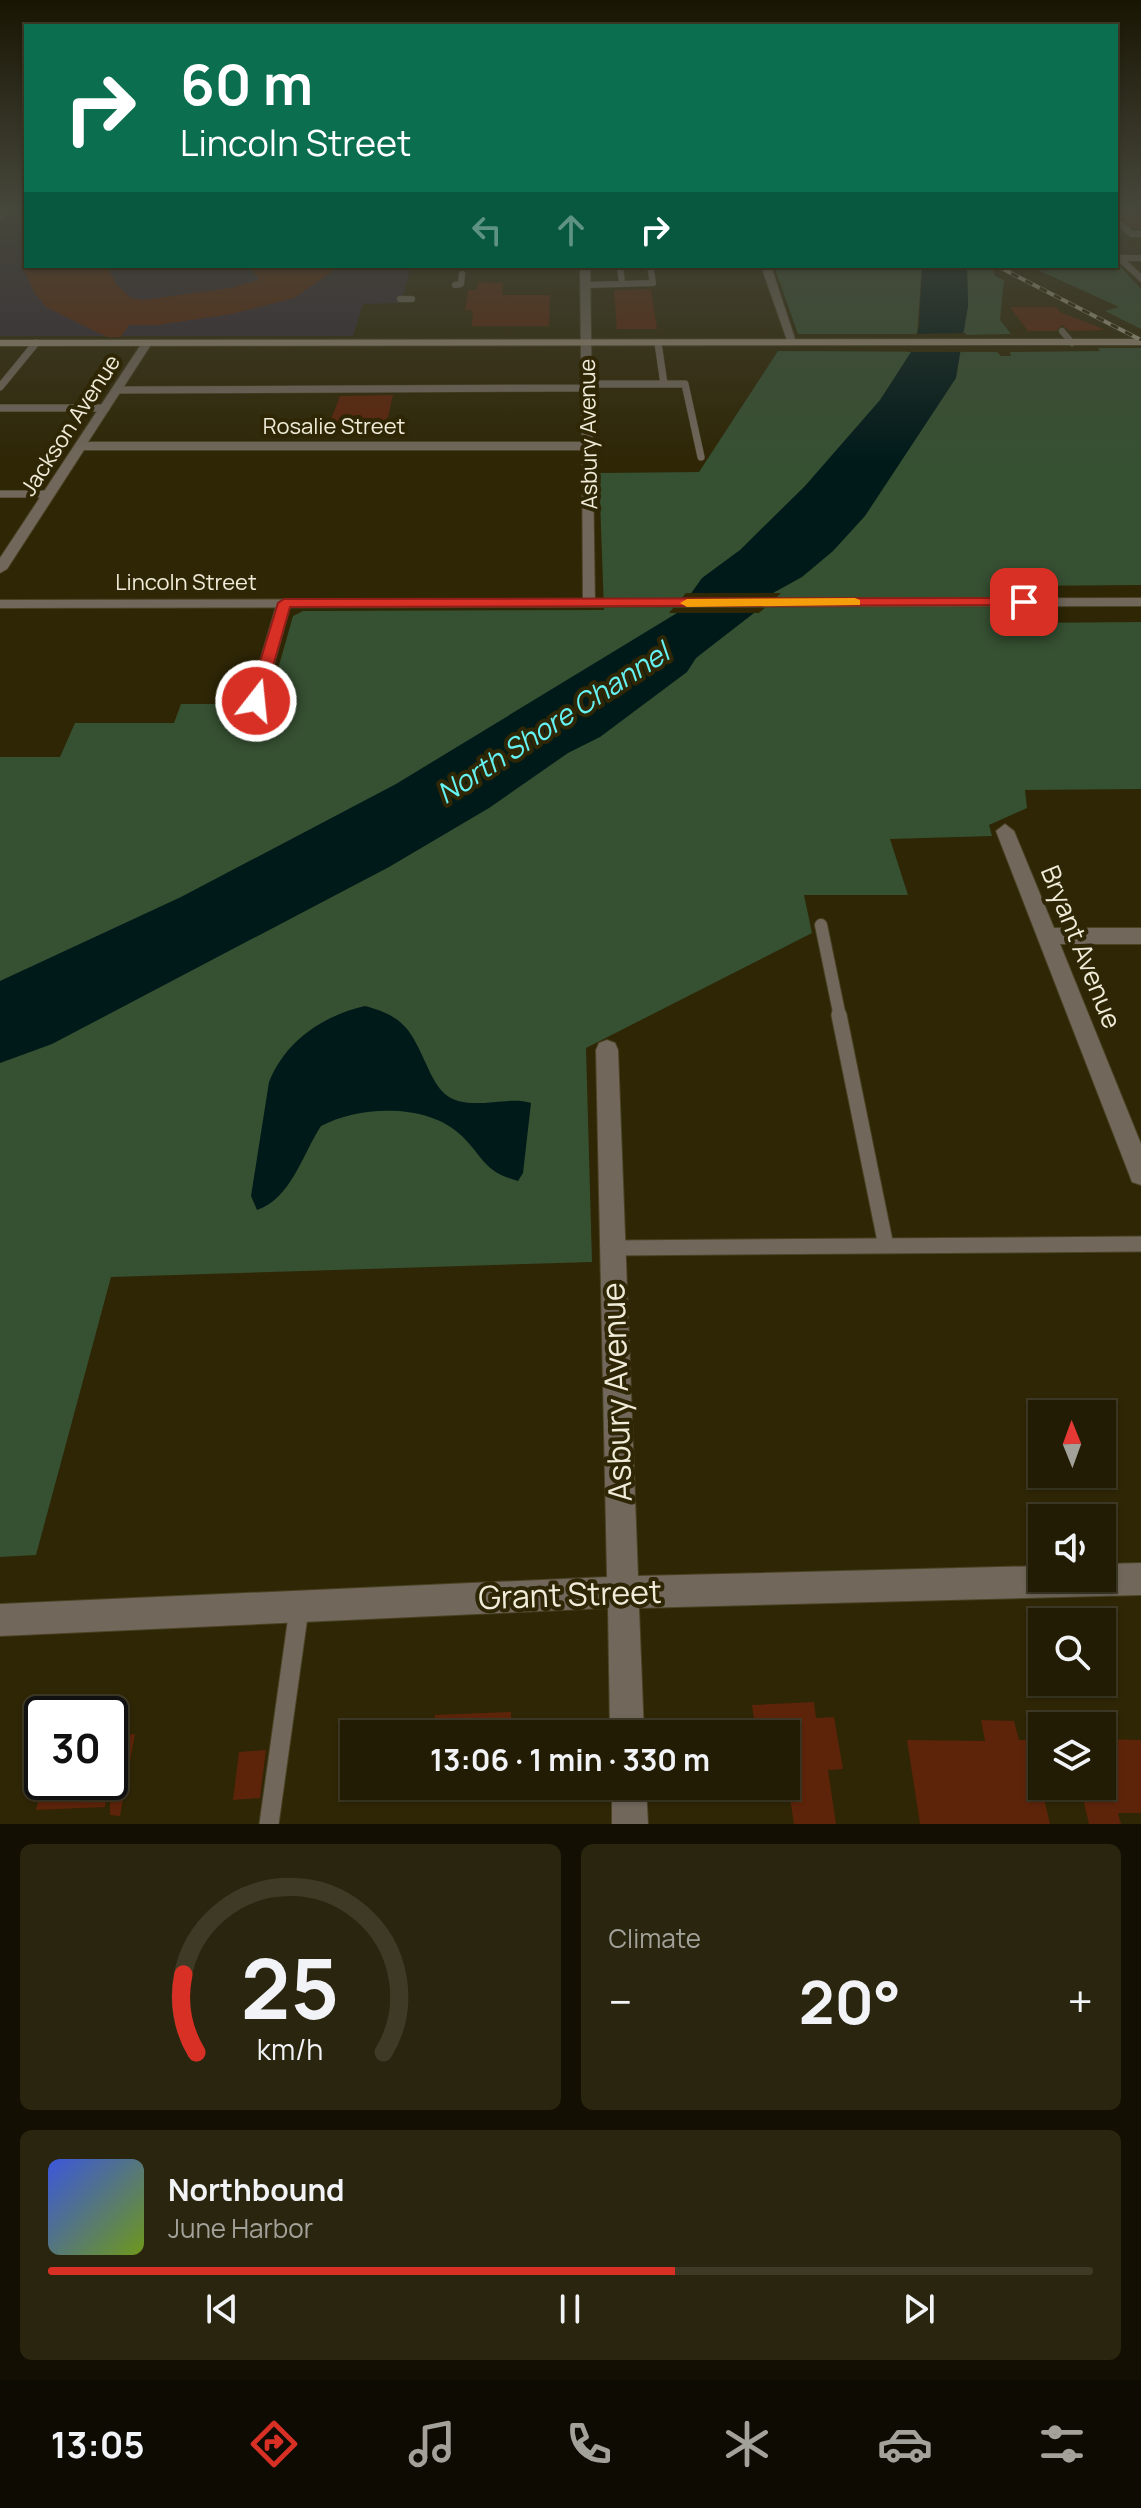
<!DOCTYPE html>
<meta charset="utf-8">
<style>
:root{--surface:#221c04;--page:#2a250e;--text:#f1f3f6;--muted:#a2a19a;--line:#3f3a26;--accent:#d93025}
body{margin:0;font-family:Manrope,sans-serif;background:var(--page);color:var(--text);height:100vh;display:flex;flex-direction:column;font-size:30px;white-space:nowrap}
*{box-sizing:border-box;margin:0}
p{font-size:26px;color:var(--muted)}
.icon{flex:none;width:44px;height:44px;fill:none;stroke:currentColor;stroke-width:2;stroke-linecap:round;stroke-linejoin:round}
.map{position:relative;height:1824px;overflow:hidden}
.drawer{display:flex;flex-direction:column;gap:20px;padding:20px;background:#130f02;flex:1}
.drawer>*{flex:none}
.banner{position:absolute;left:24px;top:24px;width:1094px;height:244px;border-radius:0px;box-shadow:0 2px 6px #0004,0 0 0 2px var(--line);background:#0b6e4f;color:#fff;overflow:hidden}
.needle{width:52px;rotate:359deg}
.controls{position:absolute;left:1028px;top:1400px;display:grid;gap:16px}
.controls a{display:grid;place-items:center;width:88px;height:88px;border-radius:0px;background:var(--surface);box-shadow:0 2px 6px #0004,0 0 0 2px var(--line);font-size:40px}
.speed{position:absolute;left:24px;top:1696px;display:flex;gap:16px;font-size:40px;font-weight:700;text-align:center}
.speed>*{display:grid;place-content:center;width:104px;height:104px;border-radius:50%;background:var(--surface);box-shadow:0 2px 6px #0004,0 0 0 2px var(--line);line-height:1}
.speed .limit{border:4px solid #111;border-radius:12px;background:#fff;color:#111}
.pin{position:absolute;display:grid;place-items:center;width:68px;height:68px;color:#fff;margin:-34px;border-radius:16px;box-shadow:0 4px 12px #0006}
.me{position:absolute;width:88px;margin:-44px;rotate:16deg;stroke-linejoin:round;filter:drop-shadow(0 0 6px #0008)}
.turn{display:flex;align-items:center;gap:28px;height:168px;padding:0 24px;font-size:36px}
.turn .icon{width:104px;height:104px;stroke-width:2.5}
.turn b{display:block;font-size:56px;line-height:68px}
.lanes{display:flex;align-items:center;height:76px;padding:0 24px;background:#0003;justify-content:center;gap:40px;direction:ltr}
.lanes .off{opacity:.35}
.big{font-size:60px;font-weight:700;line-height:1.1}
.drawer .card{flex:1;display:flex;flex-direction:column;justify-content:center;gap:12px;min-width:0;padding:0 28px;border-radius:12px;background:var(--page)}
.drawer .dial{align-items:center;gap:0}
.dial svg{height:208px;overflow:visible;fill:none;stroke:var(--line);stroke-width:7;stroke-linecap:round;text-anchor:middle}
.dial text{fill:var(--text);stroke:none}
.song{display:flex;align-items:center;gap:24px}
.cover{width:96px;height:96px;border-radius:12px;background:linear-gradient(135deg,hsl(230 70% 55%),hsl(80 70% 35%))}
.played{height:8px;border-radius:4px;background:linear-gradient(90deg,var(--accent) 60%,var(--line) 60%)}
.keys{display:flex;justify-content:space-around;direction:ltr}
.heat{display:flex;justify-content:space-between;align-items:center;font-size:44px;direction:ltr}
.drawer .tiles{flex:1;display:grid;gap:20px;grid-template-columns:1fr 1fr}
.card:last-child{grid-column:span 2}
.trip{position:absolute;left:340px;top:1720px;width:460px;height:80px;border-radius:0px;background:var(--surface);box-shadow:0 2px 6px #0004,0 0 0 2px var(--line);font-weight:700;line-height:80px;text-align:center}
.dock{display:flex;height:128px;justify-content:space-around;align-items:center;background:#0e0b02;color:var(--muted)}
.dock .icon{width:56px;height:56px}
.dock .on{color:var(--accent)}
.dock b{font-size:36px;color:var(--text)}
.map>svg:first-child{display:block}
.education{fill:#352937}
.green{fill:#365032}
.water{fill:#001a1a}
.pier{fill:#2e2605}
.building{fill:#5d240a}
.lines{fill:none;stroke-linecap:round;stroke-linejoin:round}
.service-far4-casing{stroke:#494223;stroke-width:7}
.service-far3-casing{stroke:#494223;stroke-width:8}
.service-far2-casing{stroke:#494223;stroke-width:14}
.service-far1-casing{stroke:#494223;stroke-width:17}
.service-casing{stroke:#494223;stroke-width:21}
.minor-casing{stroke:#494223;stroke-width:2}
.tertiary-casing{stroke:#494223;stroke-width:2}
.secondary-casing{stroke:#494223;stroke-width:2}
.service-far4{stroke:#71675b;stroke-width:6}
.service-far3{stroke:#71675b;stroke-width:7}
.service-far2{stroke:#71675b;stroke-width:12}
.service-far1{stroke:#71675b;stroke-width:15}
.service{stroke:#71675b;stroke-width:19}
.minor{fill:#71675b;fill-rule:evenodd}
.tertiary{fill:#71675b;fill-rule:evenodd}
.secondary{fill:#9b8c78;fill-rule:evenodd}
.rail-casing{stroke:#aca68e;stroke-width:4}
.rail{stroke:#2e2605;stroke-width:3;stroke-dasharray:8;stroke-linecap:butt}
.route{fill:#d93025;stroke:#8d1f18;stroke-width:2}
.slow{fill:#f59e0b}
.labels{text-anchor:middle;stroke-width:8;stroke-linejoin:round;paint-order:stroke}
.far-street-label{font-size:22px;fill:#f0ecd9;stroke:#2e2605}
.street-label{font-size:26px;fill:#f0ecd9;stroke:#2e2605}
.water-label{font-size:28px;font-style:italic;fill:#65f2f3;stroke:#2e2605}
.near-street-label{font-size:32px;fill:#f0ecd9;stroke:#2e2605}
</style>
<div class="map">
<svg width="1141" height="1824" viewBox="0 0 1141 1824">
<rect width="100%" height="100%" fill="#2e2605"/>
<path class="education" d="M0,208H26V266H424L411,267L401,303L363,304L353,336H0Z"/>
<path class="green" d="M1116,262L1141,289V329L1105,311L1119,307L1029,266H1116Z
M774,266H922L917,334H798Z
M967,266L997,267L993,268L995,276L1004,280L1000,320L1011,334L962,335L968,306Z
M1098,348H1141V585L1002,586L1010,623L1141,622V789L1025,790L1027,808L989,825L992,836L890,839L908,895H804L812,933L586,1048L592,1262L111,1277L36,1555L0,1557V757H60L75,723H174L181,704H268L293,616L303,611L604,610L599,473L699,472L778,351L997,352L1001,356H1011L1010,352L1100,351Z"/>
<path class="water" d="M922,266H967L968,306L956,378L865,516L833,551L802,577L773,593L754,613L696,658L687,672L600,737L568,753L489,808L389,867L52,1044L0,1063V981L181,897L396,784L677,613L702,578L740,550L805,486L880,400L911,352L919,328Z
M365,1006C406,1017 411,1031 428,1068C432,1077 438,1088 445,1094C467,1113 506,1095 531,1103L523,1173L518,1181C484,1172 484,1158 462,1136C429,1103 360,1105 321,1126C303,1153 291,1199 257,1210L251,1196L269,1082C286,1040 323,1016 365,1006Z"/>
<path class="pier" d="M966,333V352H906L913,334Z
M686,593H781L759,613H669Z"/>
<path class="building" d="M1116,208H1141V228H1134L1116,215Z
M22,266H107L116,284L131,298L143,300L230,288L259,280L250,266H340L294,298L231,314L158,325H129L121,337H107L46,307L34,292Z
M478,282L503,283L502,295H550L549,326H472L473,311L465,310L468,290H477Z
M651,289L657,329H617L614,290Z
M1010,307H1056L1060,312L1106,330L1070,331L1062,325L1056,331H1028Z
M393,395L386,426L328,427L340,396Z
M814,1702L816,1718L834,1717L843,1769L828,1770L836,1824H794L786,1772V1734H756L752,1705Z
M511,1712V1734H434L435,1715Z
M981,1720L1014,1721L1019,1740H1030L1050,1824H920L907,1740L985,1741Z
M135,1734L120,1816L110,1815V1736Z
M1102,1739L1141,1740V1813H1118L1121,1824H1089L1080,1786H1102Z
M266,1750L260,1798L233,1800L239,1752Z
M43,1782H109L105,1807L36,1810Z"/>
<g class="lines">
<defs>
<path id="service-far4" d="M1116,221L1132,234H1141
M1120,258H1141
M620,266L622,283
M455,285L461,284L462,274
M586,285L653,283L650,266
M400,299H412
M1062,331L1072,343"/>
<path id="service-far3" d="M658,343L664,384
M587,384H685L701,457
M0,387L36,343
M117,390L587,388
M0,408H106
M0,494H49"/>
<path id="service-far2" d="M821,925L840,1017"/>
<path id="service-far1" d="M839,1015L886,1246
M613,1248L1141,1244"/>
<path id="service" d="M269,1824L299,1609"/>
<path id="minor" d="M5,208H14L0,220V213Z
M1116,251L1141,274V282L1116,259Z
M580,266H590L595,606H585L583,603L582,450H84L7,569L0,573V558L142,343L147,340L152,343L88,442H582Z
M761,266H771L797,345L788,343Z
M284,599L291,603L264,701L256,706L250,705L248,701L277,603Z
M1005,824L1014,831L1054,928H1141V944H1060L1141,1144V1185L1132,1182L1129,1174L996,831Z
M607,1040L615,1043L618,1050L638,1576L1042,1566V1578H1102V1564L1141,1563V1595L639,1608L644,1734H610L608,1608L0,1636V1604L607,1577L596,1050L599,1043Z
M612,1786H646L648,1824H612Z"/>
<path id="tertiary" d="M1141,598V606L0,608V600Z"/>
<path id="secondary" d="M1141,339V345L0,346V340Z"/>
</defs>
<use href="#service-far4" class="service-far4-casing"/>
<use href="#service-far3" class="service-far3-casing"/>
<use href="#service-far2" class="service-far2-casing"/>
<use href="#service-far1" class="service-far1-casing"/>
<use href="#service" class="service-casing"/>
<use href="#minor" class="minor-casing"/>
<use href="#tertiary" class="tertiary-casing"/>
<use href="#secondary" class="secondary-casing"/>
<use href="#service-far4" class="service-far4"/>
<use href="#service-far3" class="service-far3"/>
<use href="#service-far2" class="service-far2"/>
<use href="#service-far1" class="service-far1"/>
<use href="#service" class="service"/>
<use href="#minor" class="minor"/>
<use href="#tertiary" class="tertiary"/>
<use href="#secondary" class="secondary"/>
<defs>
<path id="rail" d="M997,266L1141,340"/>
</defs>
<use href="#rail" class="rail-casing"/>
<use href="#rail" class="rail"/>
</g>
<linearGradient id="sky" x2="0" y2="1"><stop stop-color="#191503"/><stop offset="0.45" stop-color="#46473b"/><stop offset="1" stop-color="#46473b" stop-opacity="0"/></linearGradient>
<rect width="1141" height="463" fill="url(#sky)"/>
<path class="route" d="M1024,598L1030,602L1028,605L290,607L263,701L256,706L248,701L278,603L284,599Z"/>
<path class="slow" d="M855,598L860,600V605L687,607L680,603L687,599Z"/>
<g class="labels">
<g class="far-street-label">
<text transform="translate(70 425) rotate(-57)" y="8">Jackson Avenue</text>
<text x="334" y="434">Rosalie Street</text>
<text transform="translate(588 434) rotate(-91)" y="8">Asbury Avenue</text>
<text x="186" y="590">Lincoln Street</text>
</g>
<g class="street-label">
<text transform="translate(1081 947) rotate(68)" y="9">Bryant Avenue</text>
</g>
<g class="water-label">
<text transform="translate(553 723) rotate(-33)" y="10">North Shore Channel</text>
</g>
<g class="near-street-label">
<text transform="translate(617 1392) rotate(-92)" y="11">Asbury Avenue</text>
<text transform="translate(570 1595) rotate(-2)" y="11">Grant Street</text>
</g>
</g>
</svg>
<div class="controls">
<a><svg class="needle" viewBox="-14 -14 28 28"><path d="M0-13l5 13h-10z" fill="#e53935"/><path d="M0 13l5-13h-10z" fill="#a2a19a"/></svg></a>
<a><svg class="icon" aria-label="sound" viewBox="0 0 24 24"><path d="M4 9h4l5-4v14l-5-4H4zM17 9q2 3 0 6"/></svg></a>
<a><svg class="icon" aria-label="search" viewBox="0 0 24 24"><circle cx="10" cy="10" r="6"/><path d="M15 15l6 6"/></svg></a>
<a><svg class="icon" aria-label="layers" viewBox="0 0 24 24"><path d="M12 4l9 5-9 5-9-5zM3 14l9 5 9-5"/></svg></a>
</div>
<div class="speed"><div class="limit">30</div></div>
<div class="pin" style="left:1024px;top:602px;background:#d93025"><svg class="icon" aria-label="arrive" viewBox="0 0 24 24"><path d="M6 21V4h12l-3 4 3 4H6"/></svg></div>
<svg class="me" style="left:256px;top:701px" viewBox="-20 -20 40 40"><circle r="17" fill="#d93025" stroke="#fff" stroke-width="3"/><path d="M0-11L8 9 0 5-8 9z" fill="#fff"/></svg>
<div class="trip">13:06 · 1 min · 330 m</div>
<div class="banner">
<div class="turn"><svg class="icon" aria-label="right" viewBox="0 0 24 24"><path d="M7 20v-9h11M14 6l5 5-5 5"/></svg><div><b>60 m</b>Lincoln Street</div></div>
<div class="lanes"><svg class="icon off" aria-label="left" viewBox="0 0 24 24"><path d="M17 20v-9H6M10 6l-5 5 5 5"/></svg><svg class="icon off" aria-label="ahead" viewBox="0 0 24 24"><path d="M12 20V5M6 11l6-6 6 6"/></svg><svg class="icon" aria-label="right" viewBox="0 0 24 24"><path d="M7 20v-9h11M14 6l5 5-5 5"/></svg></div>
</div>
</div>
<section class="drawer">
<div class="tiles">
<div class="card dial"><svg viewBox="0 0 100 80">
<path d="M14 69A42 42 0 1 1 86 69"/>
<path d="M14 69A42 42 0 0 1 9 39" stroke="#d93025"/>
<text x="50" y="56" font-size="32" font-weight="700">25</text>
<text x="50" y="72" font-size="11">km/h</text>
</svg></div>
<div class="card"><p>Climate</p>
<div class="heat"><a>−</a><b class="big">20°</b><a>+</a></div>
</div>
<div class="card">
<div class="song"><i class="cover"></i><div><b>Northbound</b><p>June Harbor</p></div></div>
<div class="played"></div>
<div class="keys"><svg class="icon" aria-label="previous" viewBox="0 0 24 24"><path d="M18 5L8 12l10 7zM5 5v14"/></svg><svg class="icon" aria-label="pause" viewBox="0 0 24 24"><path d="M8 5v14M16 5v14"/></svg><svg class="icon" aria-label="next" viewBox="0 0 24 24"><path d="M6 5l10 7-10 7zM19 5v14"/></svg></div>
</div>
</div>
</section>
<nav class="dock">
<b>13:05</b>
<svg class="icon on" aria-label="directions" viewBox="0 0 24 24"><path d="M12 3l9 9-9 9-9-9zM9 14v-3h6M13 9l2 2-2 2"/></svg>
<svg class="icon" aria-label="music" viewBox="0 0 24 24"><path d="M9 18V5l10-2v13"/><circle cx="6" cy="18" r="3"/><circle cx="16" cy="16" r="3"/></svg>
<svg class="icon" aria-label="phone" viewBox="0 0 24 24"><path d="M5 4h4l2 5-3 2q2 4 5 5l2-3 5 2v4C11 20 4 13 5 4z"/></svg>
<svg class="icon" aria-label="climate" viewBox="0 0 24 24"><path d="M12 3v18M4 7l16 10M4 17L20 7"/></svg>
<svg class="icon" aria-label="car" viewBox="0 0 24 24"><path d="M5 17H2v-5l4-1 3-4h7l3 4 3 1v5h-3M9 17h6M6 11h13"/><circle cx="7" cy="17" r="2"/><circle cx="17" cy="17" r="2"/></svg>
<svg class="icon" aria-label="filters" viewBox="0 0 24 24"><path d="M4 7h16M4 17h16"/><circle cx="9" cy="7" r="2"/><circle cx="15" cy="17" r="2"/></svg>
</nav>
